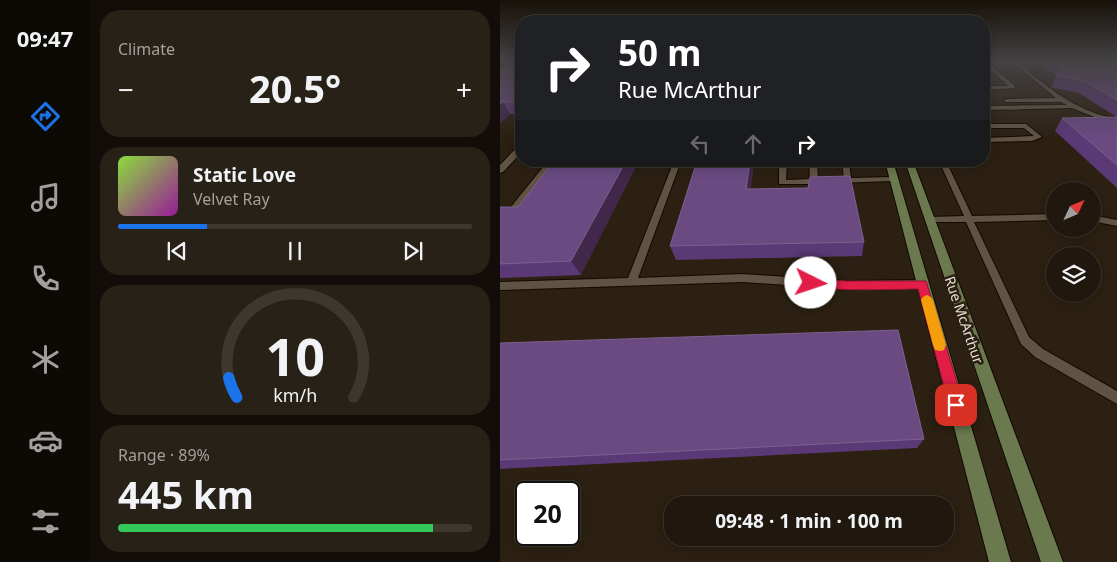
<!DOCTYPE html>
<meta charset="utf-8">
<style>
:root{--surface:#20180e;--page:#282117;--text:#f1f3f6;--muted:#a2a09e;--line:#3d372e;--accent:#1a73e8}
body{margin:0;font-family:"Noto Sans",sans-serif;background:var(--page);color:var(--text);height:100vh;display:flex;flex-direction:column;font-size:19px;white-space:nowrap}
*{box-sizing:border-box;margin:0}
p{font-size:16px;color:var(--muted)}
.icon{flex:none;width:28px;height:28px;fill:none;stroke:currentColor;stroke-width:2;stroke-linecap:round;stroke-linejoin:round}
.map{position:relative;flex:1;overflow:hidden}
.details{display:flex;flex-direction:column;gap:10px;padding:10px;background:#120d08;width:410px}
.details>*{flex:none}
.hud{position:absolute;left:15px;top:15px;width:475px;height:152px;border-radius:20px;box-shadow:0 2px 12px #0003,0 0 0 1px var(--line);background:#202124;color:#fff;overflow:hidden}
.needle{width:32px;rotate:46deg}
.buttons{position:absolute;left:546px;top:182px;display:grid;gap:10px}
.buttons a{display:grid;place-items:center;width:55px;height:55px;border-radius:50%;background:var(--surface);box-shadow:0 2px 12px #0003,0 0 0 1px var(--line);font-size:25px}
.speed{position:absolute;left:15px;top:481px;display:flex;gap:10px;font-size:25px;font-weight:700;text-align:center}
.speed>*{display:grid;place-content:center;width:65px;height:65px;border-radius:50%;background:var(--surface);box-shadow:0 2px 12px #0003,0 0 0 1px var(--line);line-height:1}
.speed .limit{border:2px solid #111;border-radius:8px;background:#fff;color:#111}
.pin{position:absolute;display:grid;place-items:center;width:42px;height:42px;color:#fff;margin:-21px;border-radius:10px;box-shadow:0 2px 8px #0006}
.me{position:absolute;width:55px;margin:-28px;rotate:94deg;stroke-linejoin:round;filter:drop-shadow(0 0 4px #0008)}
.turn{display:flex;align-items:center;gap:18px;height:105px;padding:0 20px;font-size:22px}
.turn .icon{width:65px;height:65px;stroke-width:2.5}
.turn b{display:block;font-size:35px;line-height:42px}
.lanes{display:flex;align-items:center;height:48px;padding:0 20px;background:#0003;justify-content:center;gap:25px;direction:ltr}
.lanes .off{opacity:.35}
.big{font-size:38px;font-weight:700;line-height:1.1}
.details .widget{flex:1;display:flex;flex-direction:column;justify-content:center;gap:8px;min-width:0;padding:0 18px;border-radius:20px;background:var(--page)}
.details .dial{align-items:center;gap:0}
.dial svg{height:130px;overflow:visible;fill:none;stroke:var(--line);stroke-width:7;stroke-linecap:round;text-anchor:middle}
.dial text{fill:var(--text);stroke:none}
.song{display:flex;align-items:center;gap:15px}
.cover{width:60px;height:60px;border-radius:8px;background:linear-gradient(135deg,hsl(90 70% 55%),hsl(300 70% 35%))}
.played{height:5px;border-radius:2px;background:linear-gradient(90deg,var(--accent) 25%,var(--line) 25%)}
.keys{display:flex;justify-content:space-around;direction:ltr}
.heat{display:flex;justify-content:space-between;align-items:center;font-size:28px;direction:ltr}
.charge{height:8px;border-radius:4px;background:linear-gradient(90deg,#34c759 89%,var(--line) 0)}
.trip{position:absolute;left:164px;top:496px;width:290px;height:50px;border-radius:20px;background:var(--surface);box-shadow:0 2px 12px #0003,0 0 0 1px var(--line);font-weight:700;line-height:50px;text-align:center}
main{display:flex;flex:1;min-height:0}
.tabs{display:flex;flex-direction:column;width:90px;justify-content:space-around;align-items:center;background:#0d0a06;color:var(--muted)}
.tabs .icon{width:35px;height:35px}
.tabs .current{color:var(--accent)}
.tabs b{font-size:22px;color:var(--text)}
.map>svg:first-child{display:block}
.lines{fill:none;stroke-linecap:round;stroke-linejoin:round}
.lane-casing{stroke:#130901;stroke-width:2}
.street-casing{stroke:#130901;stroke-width:2}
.secondary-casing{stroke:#130901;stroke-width:2}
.lane{fill:#605343;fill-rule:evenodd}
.street{fill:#605343;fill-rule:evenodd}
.secondary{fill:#6a794e;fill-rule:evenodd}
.wall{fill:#5b3876}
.shaded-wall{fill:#41274a}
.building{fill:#6a4a81;stroke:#7d618e}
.route{fill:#e11d48;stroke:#92132f}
.slow{fill:#f59e0b}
.labels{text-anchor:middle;stroke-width:5;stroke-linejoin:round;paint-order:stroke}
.street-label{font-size:14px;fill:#e7e0d6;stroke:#2b2012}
</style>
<main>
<nav class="tabs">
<b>09:47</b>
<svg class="icon current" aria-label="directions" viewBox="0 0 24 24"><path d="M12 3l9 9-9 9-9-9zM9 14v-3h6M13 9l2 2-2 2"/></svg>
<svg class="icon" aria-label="music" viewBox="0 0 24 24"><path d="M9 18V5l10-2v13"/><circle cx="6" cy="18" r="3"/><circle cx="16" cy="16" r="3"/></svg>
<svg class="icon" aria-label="phone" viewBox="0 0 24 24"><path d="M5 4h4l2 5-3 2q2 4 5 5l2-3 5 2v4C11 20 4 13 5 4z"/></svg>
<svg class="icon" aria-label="climate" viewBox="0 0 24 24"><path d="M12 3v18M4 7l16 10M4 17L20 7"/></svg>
<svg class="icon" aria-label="car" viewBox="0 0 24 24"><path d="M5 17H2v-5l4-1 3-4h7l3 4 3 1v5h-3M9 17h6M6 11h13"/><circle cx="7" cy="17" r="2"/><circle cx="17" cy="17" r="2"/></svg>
<svg class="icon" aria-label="filters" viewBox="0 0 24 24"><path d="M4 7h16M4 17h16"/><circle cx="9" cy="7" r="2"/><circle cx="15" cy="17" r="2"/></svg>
</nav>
<section class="details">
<div class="widget"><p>Climate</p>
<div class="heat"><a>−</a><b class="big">20.5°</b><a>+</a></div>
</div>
<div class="widget">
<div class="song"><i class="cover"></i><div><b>Static Love</b><p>Velvet Ray</p></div></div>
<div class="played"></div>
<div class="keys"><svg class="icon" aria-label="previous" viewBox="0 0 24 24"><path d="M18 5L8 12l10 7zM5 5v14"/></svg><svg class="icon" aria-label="pause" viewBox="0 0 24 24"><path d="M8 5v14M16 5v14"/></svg><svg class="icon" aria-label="next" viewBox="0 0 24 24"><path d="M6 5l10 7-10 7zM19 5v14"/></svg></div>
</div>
<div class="widget dial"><svg viewBox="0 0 100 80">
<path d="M14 69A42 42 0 1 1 86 69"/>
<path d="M14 69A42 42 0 0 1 9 57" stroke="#1a73e8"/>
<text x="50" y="56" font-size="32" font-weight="700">10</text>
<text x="50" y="72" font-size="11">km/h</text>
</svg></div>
<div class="widget"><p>Range · 89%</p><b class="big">445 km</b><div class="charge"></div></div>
</section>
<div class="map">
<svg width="617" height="562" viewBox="0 0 617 562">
<rect width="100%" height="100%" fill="#2b2012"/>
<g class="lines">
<defs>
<path id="lane" d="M484,61H486L515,86V88L484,90V86H508L484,63Z
M511,61H515C548,87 574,111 617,119V123L599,119L572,108L484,110V106L567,105L561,102H505V100L507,99L556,98Z
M0,66H21V68H0Z
M484,124H526L542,137L532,141L484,142V138L534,136L524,128H484Z
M48,161H55L11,218L0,219V213H6Z
M174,161H181L138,278L242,274L346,281L422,280L426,281L427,284L426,287L422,288L346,289L242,282L0,290V282L128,278Z
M279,161H287L286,180L310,179L309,161H317L318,179L325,181L314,184H279Z
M342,161H349L351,178L393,177L397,179L393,181L335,183V179H344Z
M439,161H446L472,216L555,214V220L474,222L529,337L543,349L617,391V404L535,357L521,344L466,222H426L425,220L429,217L464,216Z
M592,215L617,220V226L592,221Z"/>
<path id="street" d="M18,146H21V153L3,172L0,173V165Z"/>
<path id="secondary" d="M385,161H393L511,562H489Z
M405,161H413L563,562H541Z"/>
</defs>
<use href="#lane" class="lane-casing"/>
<use href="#street" class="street-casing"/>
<use href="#secondary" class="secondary-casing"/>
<use href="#lane" class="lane"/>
<use href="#street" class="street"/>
<use href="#secondary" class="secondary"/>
</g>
<path class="wall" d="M21,61V114H10L0,123V71Z
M536,61H617V188L555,131L562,118L617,117L579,93L551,87L556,76Z
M54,161L81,275L0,278V207H18Z
M197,161H254L250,189L364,242L362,256L176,260L170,246Z
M0,343L424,439L417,448L0,469Z"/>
<path class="shaded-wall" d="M21,96V114L14,102Z
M3,102L10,114L0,123V104Z
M126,161H139L81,275L71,261Z
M250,161H254L249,203L246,189Z"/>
<path class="building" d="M15,61H21V96L14,102H3L0,104V71Z
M555,61H617V100L586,82L556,75L565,68Z
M617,117V165L562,118Z
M54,161H126L71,261L0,264V207H18Z
M197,161H250L246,189L308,188L310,177L350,176L364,242L170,246Z
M398,330L424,439L0,460V343Z"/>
<linearGradient id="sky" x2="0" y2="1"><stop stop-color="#18120a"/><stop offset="0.44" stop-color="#444244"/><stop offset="1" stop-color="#444244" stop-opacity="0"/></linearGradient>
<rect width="617" height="139" fill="url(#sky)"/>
<path class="route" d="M311,279L346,281H426L464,405L462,411L456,413L451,411L449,405L418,289C401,289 312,293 306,283Z"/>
<path class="slow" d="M427,295L431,297L433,300L446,345L444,350L440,351L435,350L433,345L421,300L423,297Z"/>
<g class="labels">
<g class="street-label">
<text transform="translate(464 320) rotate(71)" y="5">Rue McArthur</text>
</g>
</g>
</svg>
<div class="buttons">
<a><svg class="needle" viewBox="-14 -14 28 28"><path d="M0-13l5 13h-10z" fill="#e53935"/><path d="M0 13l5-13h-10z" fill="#a2a09e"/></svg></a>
<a><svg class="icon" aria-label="layers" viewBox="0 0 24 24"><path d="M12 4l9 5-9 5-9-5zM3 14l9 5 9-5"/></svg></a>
</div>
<div class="speed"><div class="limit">20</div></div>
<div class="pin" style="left:456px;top:405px;background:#d93025"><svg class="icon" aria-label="arrive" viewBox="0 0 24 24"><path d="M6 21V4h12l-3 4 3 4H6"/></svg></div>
<svg class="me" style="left:311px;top:283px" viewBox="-20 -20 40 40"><circle r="19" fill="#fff"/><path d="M0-13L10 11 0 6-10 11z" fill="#e11d48"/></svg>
<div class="trip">09:48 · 1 min · 100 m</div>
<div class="hud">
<div class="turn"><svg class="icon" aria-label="right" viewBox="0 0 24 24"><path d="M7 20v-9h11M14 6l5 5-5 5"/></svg><div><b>50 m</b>Rue McArthur</div></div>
<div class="lanes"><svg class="icon off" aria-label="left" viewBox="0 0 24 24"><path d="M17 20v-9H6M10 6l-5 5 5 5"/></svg><svg class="icon off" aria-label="ahead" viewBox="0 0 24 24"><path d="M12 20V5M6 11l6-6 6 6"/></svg><svg class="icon" aria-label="right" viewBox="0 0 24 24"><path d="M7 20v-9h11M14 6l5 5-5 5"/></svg></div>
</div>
</div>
</main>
